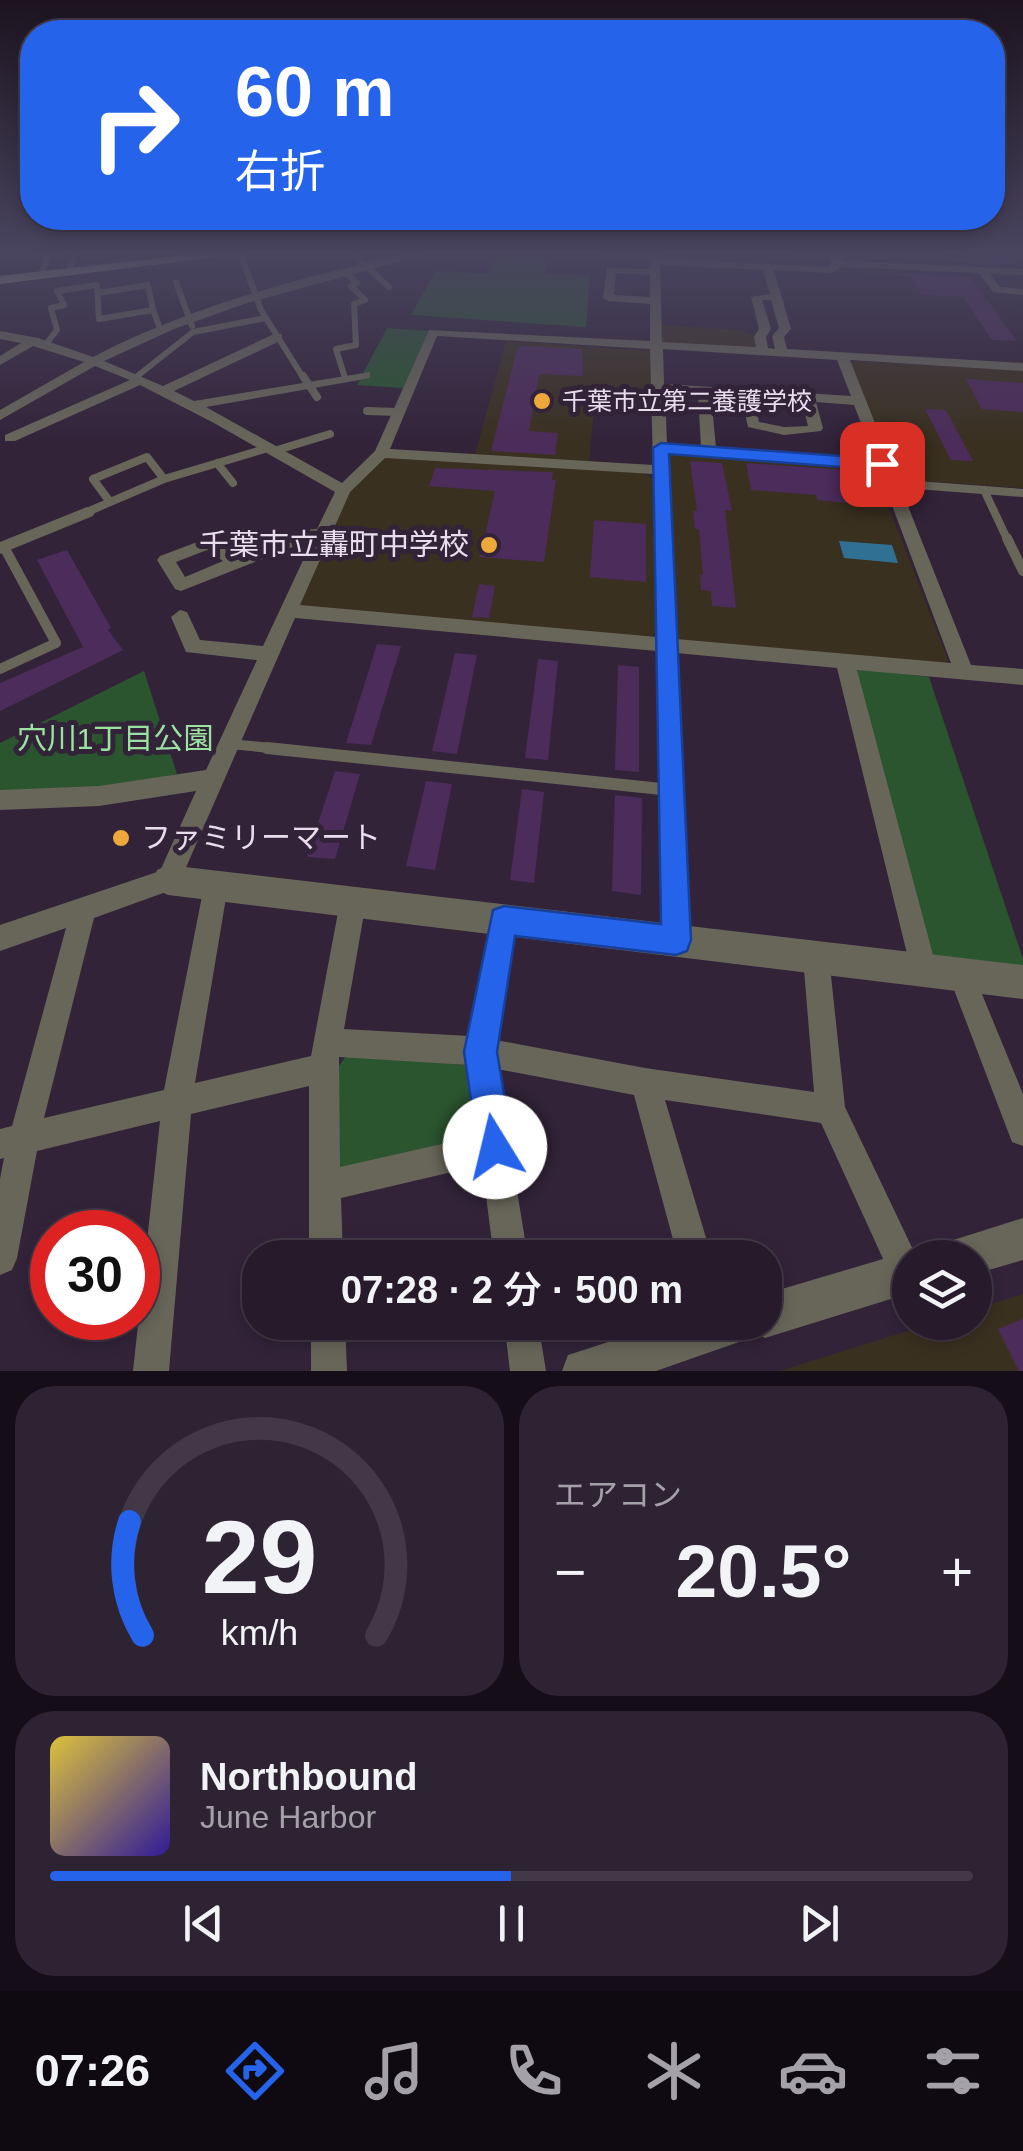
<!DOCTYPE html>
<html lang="ja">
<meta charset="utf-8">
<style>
:root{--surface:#261a2b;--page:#2e2333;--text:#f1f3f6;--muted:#a4a1a9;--line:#423847;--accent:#2563eb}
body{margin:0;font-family:Helvetica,"Noto Sans JP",sans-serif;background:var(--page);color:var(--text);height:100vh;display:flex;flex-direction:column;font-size:38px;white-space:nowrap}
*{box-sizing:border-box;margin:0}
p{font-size:32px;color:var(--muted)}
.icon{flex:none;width:55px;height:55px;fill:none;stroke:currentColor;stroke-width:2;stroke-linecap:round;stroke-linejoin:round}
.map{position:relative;height:1371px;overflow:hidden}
.sheet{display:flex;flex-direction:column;gap:15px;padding:15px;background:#150e18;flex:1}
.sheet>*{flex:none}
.hud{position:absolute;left:20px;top:20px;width:985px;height:210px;border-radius:40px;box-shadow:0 5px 15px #0003,0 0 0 2px var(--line);background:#2563eb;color:#fff;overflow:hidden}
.buttons{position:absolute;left:892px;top:1240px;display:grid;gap:20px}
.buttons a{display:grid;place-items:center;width:100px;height:100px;border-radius:50%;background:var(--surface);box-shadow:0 5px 15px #0003,0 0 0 2px var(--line);font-size:50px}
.speed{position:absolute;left:30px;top:1210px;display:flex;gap:20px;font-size:50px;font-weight:700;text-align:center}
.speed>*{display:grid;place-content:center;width:130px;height:130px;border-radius:50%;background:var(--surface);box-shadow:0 5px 15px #0003,0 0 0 2px var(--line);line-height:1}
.speed .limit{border:15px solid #d22;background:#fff;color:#111}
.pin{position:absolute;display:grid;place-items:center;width:85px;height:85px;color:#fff;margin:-42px;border-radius:20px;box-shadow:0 5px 15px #0006}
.me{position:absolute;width:110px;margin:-55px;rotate:351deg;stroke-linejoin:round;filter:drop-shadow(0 0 8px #0008)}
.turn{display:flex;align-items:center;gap:35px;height:210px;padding:0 50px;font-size:45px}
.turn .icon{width:130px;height:130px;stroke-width:2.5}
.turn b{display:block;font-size:70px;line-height:85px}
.big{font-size:75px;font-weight:600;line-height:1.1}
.sheet .card{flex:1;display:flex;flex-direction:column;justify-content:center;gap:15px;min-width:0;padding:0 35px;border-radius:40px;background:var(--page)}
.sheet .dial{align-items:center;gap:0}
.dial svg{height:260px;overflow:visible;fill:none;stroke:var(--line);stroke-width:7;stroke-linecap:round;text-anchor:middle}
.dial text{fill:var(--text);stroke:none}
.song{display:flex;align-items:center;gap:30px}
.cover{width:120px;height:120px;border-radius:15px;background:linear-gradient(135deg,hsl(50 70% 55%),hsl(250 70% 35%))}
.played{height:10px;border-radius:5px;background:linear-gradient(90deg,var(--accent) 50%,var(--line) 50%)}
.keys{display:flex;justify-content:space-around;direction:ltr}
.heat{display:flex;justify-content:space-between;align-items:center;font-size:55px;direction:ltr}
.sheet .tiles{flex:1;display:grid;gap:15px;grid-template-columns:1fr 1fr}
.card:last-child{grid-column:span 2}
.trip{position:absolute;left:242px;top:1240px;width:540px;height:100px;border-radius:40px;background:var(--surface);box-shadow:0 5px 15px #0003,0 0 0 2px var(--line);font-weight:600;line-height:100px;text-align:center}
.menu{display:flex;height:160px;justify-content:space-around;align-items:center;background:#0f0a11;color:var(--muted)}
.menu .icon{width:70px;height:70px}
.menu .on{color:var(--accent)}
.menu b{font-size:45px;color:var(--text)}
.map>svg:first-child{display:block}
.education{fill:#3a3020}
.green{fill:#2b552f}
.water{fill:#307193}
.building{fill:#4c2c5a}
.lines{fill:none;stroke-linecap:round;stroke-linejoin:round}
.service-far3{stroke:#686659;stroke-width:6}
.service-far2{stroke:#686659;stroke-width:8}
.service-far1{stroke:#686659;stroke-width:10}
.service{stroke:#686659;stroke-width:12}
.minor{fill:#686659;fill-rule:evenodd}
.tertiary{fill:#686659;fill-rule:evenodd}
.trunk{fill:#b2ae90;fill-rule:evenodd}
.route{fill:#2563eb;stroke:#184099;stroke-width:2.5}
.poi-dot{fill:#eda83b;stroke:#322339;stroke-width:4}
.labels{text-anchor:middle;stroke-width:10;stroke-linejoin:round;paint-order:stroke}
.far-poi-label{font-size:25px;fill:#e7ddec;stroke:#322339;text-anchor:start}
.poi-label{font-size:30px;fill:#e7ddec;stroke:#322339;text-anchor:end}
.park-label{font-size:30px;fill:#9be19f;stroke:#322339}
</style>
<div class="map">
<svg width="1023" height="1371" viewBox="0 0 1023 1371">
<rect width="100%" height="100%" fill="#322339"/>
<path class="education" d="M661,325L740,330L756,336L759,352L662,345Z
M506,341L651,351V392L626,390L625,402L595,400L589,462L475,455Z
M855,361L1023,371V488L895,479L850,363Z
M672,454L875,471L948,660L943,664L681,641L675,636L667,457Z
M385,458L644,473L653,479L656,633L648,639L305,609L299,603L349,487Z
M1023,1294V1371H779L933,1323L975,1322V1309Z"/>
<path class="green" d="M496,257L546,260L545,274L590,276L586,327L411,315L436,271L489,274Z
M387,328L429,331L403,388L357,385Z
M860,669L929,677L1023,959V973L932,963L854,673Z
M144,671L177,774L112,789L0,792V743Z
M348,1053L474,1066L487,1138L336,1177L334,1073Z"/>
<path class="water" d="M839,541L892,545L898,563L844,558Z"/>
<path class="building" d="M845,252H944L947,256L984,257L982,252H1006L1018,265L846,257Z
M852,271L977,277L971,278L1017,341L992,340L963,297L922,295L910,276Z
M518,346L582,349L583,376L539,374L529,431L558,433L555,455L491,451Z
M966,379L1023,383V412L982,409Z
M925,409L946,410L973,461L951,460Z
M690,461L722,463L732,511L725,510L736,608L712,606L711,591L701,590L700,575H703L699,530L695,529L693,511H697Z
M746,463L875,472L884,497L844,494L847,503L817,500L816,495L751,490Z
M435,468L553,472L552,480H556L544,562L480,557L495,491L429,486Z
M594,520L646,524V582L590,577Z
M67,550L111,628L108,630L123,650L0,711V683L83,647L37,560Z
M479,584L495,586L489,618L472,617Z
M377,644L401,646L371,745L346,743Z
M455,653L477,655L457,754L432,751Z
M538,659L558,661L548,760L525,758Z
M618,665L639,667V772L615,770Z
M335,771L360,774L335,859L307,857Z
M426,781L452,784L435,870L406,866Z
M522,789L544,792L534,883L510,880Z
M615,795L642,798L641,895L612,891Z
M1023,1319V1371H1019L998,1329Z"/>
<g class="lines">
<path class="service-far3" d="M30,252L29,255L49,253
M240,252L261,310L304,379
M353,252L363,266
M366,266L389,287
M345,272L357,283L351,286L365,300L354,304L356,345L336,349L345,378
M68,273L75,252
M41,276L49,252
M176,282L192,326
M153,310L161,331
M46,344L57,330L51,308L64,305L57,291L97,285L99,319L153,310L148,285L98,293
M136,377L193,332L266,318"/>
<path class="service-far2" d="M303,376L317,397
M367,411L398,412
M274,451L330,434
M217,463L233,483
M890,483L1023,493
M984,490L1008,541
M110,502L93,479L147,457L164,479
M87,512L164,479L268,448"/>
<path class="service-far1" d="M1007,538L1023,571
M0,669L56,643L4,547
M230,744L291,750"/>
<path class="service" d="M267,748L671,790"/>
<path class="minor" d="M415,252H435L247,303L174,329L104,361L163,386L274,334H282V340L174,391L194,401L370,372V378L365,379L206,407L342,483L375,451L429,330L650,341V304L608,301L603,298L607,268L650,269L652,259L575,252H665L661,259L829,267L832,258L758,252H841L843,261L1023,269V275L990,274L1000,287L1023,289V295L993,292L979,273L841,267L832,273L774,270L791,329L784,337L787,349L1023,363V371L850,360L971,665L1023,669V685L857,670L937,970L933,979L924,983L915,979L911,970L837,668L676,653L689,941L685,950L676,954L667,950L663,941L657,651L295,618L177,888L94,918L44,1118L164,1090L204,886L207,878L216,874L225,878L228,886L195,1083L311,1056L340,902L344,893L353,890L362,893L366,902L344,1029L469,1036L490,920L494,911L503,907L512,911L516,920L496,1040L645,1068L814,1092L803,957L807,948L816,944L825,948L829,957L845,1107L917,1258H910V1289L895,1285L821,1123L665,1100L712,1258H678L634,1095L497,1069L528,1258H494L482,1165L341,1198L343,1258H309V1086L191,1114L169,1371H133L160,1121L37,1151L17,1258L12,1270L0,1275V1179L4,1158L0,1159V1129L12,1126L66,928L0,951V925L160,871L196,791L99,806L0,810V790L99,786L206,770L257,660L186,652L171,617L180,610L187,612L200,640L263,646L313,539L181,591L175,589L157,560L160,556L208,538L238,555L300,530L317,529L335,492L214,423L140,385L15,441H5V435L130,380L95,366L0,420V410L84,362L33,346L0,365V356L21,343L0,339V331L38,338L93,357C193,305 306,276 415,252ZM660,265L763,270L770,294L751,297L759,329L754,337L756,347L662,342ZM616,273L650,275V297L614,295ZM762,300H771L779,328L772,336L775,349L768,348L766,337L771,329ZM437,336L650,349L653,465L390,449ZM663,349L837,360L851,396L664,384ZM665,392L698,394L701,447L667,444ZM711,395L741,397L748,427L784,435L821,431L823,428L816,402L854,405L875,459L716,448ZM754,398L802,401L808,426L784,427L759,422ZM667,453L878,468L951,663L676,639ZM385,458L653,474L657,637L300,605L350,492ZM207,550L223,561L185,577L176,562ZM339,1057L468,1065L477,1136L340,1167Z
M87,507L95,512L93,516L0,554V542Z
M961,961L970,965L1023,1094V1146L1012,1142L948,974L952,965Z
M311,1322H345L347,1371H311Z
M504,1322H538L546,1371H510Z"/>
<path class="tertiary" d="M168,865L1023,965V999L168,895L157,890L153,880L157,870Z
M1023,1218V1260L975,1274V1258H938L944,1243Z
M910,1251L925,1258H910V1293L765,1338L759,1335L656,1371H562L568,1355L670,1322H765V1294Z"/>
<path class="trunk" d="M211,252H257L0,284V276Z"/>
</g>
<linearGradient id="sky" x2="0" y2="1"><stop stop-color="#1c131f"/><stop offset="0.57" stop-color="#49455f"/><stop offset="1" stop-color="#49455f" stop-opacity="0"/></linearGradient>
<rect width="1023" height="444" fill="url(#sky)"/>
<path class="route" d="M661,443L882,459L891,464L882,470L669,454L691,940L687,951L676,955L515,936L497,1052L513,1147L508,1159L495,1164L483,1159L478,1147L464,1052L493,910L504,906L661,924L653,448Z"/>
<g class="poi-dot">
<circle cx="542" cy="401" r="10"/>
<circle cx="489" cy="545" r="10"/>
<circle cx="121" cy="838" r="10"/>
</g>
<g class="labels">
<g class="far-poi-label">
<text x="562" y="410">千葉市立第二養護学校</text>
</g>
<g class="poi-label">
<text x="469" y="555">千葉市立轟町中学校</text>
<text x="141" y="848" text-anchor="start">ファミリーマート</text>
</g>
<g class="park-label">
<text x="115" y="749">穴川1丁目公園</text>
</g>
</g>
</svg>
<div class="buttons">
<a><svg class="icon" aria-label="layers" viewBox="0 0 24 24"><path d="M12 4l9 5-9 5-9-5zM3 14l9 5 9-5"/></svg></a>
</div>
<div class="speed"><div class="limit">30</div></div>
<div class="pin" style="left:882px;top:464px;background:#d93025"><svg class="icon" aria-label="arrive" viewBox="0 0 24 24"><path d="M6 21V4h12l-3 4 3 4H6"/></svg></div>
<svg class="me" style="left:495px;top:1147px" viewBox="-20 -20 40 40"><circle r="19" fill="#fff"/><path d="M0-13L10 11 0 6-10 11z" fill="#2563eb"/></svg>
<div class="trip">07:28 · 2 分 · 500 m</div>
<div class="hud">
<div class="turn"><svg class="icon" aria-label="right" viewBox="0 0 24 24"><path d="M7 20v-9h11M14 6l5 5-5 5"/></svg><div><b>60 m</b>右折</div></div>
</div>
</div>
<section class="sheet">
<div class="tiles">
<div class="card dial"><svg viewBox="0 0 100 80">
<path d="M14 69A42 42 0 1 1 86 69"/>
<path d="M14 69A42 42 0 0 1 10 34" stroke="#2563eb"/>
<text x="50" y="56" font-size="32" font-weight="700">29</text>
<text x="50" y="72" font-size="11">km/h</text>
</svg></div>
<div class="card"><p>エアコン</p>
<div class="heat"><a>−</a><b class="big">20.5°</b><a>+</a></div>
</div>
<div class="card">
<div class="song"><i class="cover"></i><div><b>Northbound</b><p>June Harbor</p></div></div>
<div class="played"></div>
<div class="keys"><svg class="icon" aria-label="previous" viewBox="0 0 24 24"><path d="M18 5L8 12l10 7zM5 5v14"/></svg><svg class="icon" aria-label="pause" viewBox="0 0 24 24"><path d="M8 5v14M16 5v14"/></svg><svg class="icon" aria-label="next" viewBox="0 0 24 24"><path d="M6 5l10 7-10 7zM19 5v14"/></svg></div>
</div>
</div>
</section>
<nav class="menu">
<b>07:26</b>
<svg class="icon on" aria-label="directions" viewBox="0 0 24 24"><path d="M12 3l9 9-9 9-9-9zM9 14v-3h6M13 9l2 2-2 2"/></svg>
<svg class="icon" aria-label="music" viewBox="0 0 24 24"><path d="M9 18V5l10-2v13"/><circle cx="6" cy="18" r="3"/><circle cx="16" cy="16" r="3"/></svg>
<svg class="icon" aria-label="phone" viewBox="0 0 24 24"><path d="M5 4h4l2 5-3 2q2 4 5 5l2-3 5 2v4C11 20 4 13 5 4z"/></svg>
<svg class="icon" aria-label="climate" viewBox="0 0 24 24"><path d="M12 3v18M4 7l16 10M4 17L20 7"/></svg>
<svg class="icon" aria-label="car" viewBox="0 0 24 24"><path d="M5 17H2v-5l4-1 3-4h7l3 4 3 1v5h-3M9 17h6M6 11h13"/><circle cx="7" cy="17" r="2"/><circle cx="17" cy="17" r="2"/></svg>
<svg class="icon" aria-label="filters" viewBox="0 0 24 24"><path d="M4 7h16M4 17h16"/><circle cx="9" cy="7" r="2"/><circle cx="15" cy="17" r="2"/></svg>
</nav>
